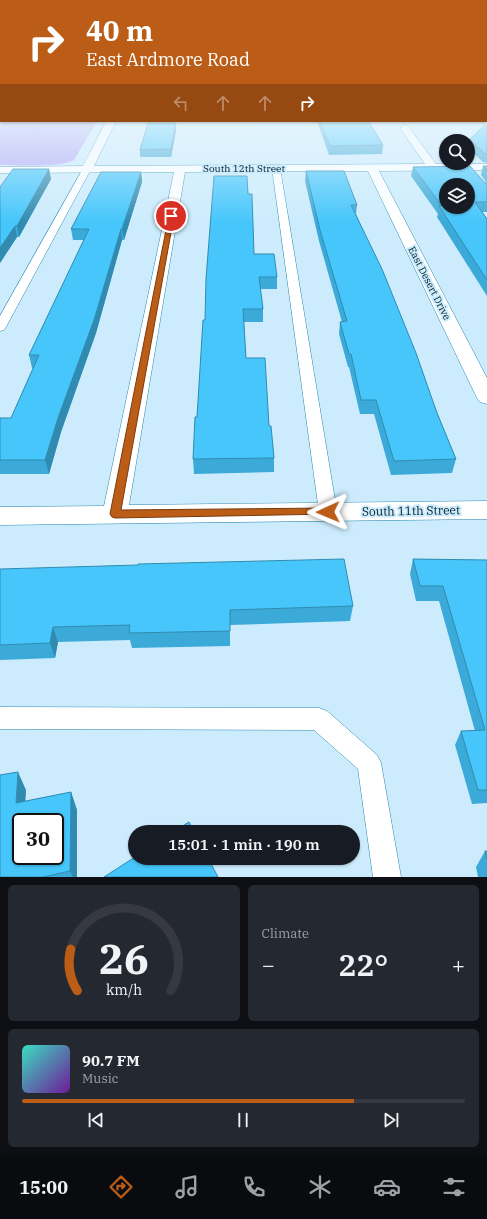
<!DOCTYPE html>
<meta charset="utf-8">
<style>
:root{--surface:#171b24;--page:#242831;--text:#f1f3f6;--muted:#9ea1a6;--line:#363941;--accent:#bc5d17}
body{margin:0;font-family:"IBM Plex Serif",serif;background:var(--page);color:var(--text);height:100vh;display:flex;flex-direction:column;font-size:15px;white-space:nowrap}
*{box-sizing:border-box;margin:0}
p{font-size:13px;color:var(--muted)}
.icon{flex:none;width:22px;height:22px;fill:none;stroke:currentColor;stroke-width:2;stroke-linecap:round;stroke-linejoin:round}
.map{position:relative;height:877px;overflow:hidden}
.details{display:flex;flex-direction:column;gap:8px;padding:8px;background:#0d0f14;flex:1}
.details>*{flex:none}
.top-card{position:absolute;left:0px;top:0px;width:487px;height:122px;box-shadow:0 1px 3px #0004;background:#bc5d17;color:#fff;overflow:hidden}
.fabs{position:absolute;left:439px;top:134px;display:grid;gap:8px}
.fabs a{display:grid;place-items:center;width:36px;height:36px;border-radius:50%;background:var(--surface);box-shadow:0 1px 3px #0004;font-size:20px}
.speed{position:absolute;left:12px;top:813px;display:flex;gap:8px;font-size:20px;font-weight:700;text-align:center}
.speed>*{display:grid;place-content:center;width:52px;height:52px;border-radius:50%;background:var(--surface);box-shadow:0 1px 3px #0004;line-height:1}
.speed .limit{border:2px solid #111;border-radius:6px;background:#fff;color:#111}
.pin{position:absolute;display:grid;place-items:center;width:34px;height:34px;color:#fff;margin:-17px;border:2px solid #fff;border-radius:50%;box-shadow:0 1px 4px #0007}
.me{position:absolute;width:44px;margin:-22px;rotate:269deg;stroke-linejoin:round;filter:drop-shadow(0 0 3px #0008)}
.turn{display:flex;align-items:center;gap:14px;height:84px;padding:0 20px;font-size:18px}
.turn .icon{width:52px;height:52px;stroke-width:2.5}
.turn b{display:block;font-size:28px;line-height:34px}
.lanes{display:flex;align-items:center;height:38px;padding:0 20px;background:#0003;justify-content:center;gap:20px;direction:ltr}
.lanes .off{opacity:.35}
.big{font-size:30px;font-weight:600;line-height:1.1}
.details .tile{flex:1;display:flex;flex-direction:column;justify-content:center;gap:6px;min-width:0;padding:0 14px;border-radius:6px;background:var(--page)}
.details .dial{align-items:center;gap:0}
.dial svg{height:104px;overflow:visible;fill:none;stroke:var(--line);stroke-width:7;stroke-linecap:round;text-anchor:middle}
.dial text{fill:var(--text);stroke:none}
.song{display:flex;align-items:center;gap:12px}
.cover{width:48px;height:48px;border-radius:6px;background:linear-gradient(135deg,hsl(170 70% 55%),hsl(280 70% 35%))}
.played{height:4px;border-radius:2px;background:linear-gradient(90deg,var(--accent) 75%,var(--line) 75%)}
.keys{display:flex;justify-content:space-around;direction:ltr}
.heat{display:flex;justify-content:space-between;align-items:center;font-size:22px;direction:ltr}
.details .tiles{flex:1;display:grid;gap:8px;grid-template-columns:1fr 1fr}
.tile:last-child{grid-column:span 2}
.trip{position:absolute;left:128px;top:825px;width:232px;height:40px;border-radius:20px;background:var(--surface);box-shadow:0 1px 3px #0004;font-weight:600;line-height:40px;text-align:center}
.tabs{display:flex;height:64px;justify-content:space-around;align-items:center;background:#090b0e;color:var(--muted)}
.tabs .icon{width:28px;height:28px}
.tabs .current{color:var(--accent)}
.tabs b{font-size:18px;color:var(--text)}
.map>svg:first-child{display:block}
.green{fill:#b4a9f4}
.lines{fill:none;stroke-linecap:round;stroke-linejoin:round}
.lane-casing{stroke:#2b88af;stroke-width:1}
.street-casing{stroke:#2b88af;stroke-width:1}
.path{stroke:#89a8b7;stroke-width:1;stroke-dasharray:1 1.5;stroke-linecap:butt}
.lane{fill:#fff;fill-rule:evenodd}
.street{fill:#fff;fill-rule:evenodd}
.wall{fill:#3caad8}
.shaded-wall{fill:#318bb0}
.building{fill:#46c6fb;stroke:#318bb0;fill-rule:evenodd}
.route{fill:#bc5d17;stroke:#7a3c0f}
.labels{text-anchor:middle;stroke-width:4;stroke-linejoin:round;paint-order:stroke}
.far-street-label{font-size:10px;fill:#031f2b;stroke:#ccecfd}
.street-label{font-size:12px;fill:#031f2b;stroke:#ccecfd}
</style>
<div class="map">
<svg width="487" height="877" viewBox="0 0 487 877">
<rect width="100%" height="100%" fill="#ccecfd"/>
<path class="green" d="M0,99L1,121H97L74,160C61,168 17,165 0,165Z"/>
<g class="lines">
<defs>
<path id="lane" d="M273,166H279L280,168L337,512L334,516L328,518L322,516L319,512L272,168Z
M84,167H90L91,169L6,327L4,330L0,331V316Z
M0,707L319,708L327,711L377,755L381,763L401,877H373L358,769L314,730L0,729Z"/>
<path id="street" d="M486,99H487V104L486,103Z
M106,121H116L94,166L425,164L400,128L405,125L408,126L436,164H487V170L379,171L487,378V404L480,402L477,398L368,171L185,172L129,505L487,501V519L0,525V507L104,506L174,172L0,173V167L83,166Z"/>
</defs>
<use href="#lane" class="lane-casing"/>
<use href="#street" class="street-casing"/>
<path class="path" d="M29,121L42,140L57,148"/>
<use href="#lane" class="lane"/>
<use href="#street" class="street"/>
</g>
<path class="wall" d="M317,121H368L383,145L382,154L329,155Z
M176,123V130L171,157H140V150Z
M487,126V163L483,162L468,148L470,139Z
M483,166H487V183L481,175Z
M413,167L487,183V212H482L487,219V296L437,217L438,214L411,176Z
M49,169L51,179L19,237H17L0,263V187Z
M306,171L357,205L356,214L456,459L452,473L391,475L374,414H360L349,367H348L339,334L340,322H342L319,241L305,181Z
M141,172L142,182L124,240H122L96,333L61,432L49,474H0V418H11L33,368H32L29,355L84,240H73L71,229Z
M248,194L254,254L277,277V289H260L263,309V322H244L246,358L269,426L274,458V472L194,474L193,459L205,320Z
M413,559L487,560V803L472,804L455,745L461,731H475L439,601H416L410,574Z
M0,569L353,606L350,621L230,625V646L132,648L130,640L58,642L55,658L0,660Z
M26,790L25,801L71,792L77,810V877H0Z
M485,851H487V877H478L476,867Z"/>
<path class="shaded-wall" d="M176,123V130L171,157V149Z
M49,169L51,179L19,237L17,226Z
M141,172L142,182L124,240L122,229Z
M15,226L17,237L0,263V248Z
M121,229L122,240L96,333L61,432L49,474L45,460L58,418Z
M53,627L58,642L55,658L50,643Z
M18,772L26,790L24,820L16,803Z
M71,792L77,810V877H73L70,871Z"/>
<path class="building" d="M320,121H368L383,145L330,146Z
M148,123H176L171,149L140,150Z
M485,125L487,126V154H485L470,139Z
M470,166L485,183H487V202H475L487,219V280L439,206H442L413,167ZM446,185H468V207H446Z
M483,166H487V171Z
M13,169H49L17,226H15L0,248V187Z
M306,171H344L357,205H351L382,269L416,353L437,413L456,459L394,461L376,400H361L351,354H349L340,322L347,321L320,230Z
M101,172H141L122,229H121L94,320L58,418L45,460H0V418H11L39,355H29L89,229H71Z
M214,176H247L248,194H252L254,254H274L277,277H259L263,309H243L246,358H265L269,426H271L274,458L193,459L195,417H197L203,320H205L206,279Z
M344,559L353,606L230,610V631L129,633L130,625L53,627L50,643L0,645V569L138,565V564Z
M413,559L487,560V790H478L461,731L485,730L443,586H420Z
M18,772L16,803L71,792L70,871L43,877H0V775ZM21,822H55V856H21Z
M189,822L194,832H173Z
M485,851H487V859Z
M135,857V858H208L218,877H104Z"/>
<linearGradient id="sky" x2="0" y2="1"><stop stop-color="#52aee2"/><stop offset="0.45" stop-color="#e8f6fe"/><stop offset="1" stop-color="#e8f6fe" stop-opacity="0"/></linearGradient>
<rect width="487" height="222" fill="url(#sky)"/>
<path class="route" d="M169,215L174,216L121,510L328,508L332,509L333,512L332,514L115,518L112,517L110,514Z"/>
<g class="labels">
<g class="far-street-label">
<text x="244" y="172">South 12th Street</text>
<text transform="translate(430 283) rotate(63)" y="4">East Desert Drive</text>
</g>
<g class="street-label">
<text transform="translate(411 511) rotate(-1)" y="4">South 11th Street</text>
</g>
</g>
</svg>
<div class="fabs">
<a><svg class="icon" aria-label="search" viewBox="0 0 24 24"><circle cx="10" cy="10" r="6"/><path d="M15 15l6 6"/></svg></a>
<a><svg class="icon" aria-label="layers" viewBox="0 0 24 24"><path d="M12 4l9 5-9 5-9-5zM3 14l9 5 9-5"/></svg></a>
</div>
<div class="speed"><div class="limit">30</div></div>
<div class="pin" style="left:171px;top:216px;background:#d93025"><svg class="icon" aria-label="arrive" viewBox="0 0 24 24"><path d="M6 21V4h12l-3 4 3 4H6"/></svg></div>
<svg class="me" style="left:328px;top:512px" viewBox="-20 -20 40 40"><path d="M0-17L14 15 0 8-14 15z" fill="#bc5d17" stroke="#fff" stroke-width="4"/></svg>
<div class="trip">15:01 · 1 min · 190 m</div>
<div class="top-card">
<div class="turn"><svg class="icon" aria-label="right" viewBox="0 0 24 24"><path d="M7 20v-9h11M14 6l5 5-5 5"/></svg><div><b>40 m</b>East Ardmore Road</div></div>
<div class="lanes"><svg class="icon off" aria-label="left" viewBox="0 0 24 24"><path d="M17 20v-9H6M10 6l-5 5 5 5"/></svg><svg class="icon off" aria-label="ahead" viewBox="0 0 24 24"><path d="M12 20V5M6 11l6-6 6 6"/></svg><svg class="icon off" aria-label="ahead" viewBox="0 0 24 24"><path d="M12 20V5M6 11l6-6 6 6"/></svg><svg class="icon" aria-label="right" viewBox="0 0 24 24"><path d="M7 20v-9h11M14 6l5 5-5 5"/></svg></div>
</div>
</div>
<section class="details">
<div class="tiles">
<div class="tile dial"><svg viewBox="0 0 100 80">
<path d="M14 69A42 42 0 1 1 86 69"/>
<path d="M14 69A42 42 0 0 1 9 37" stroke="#bc5d17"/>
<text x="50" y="56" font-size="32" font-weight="700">26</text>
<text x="50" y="72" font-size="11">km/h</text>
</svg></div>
<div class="tile"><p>Climate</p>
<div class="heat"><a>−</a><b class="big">22°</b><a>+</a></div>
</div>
<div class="tile">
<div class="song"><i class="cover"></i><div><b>90.7 FM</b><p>Music</p></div></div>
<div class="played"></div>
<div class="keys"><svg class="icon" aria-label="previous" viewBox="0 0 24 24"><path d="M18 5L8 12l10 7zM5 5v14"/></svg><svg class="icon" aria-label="pause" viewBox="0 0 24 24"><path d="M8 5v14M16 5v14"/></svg><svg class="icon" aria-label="next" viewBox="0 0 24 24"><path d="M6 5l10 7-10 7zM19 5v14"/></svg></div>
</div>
</div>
</section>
<nav class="tabs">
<b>15:00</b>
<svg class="icon current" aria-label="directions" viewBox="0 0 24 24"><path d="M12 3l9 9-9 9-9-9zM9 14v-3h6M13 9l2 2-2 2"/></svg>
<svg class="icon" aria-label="music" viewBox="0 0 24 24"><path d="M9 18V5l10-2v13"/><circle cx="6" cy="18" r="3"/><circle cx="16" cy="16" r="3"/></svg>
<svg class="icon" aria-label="phone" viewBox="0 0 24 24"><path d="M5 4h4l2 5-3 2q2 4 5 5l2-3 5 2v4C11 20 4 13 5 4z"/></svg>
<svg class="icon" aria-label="climate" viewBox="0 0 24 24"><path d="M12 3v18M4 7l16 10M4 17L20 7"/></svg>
<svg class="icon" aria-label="car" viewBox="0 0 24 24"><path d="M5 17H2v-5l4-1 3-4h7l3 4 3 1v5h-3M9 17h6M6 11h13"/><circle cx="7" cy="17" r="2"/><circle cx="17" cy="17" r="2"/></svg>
<svg class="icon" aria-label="filters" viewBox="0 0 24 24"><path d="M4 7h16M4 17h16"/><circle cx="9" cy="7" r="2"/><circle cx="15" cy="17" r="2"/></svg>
</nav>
